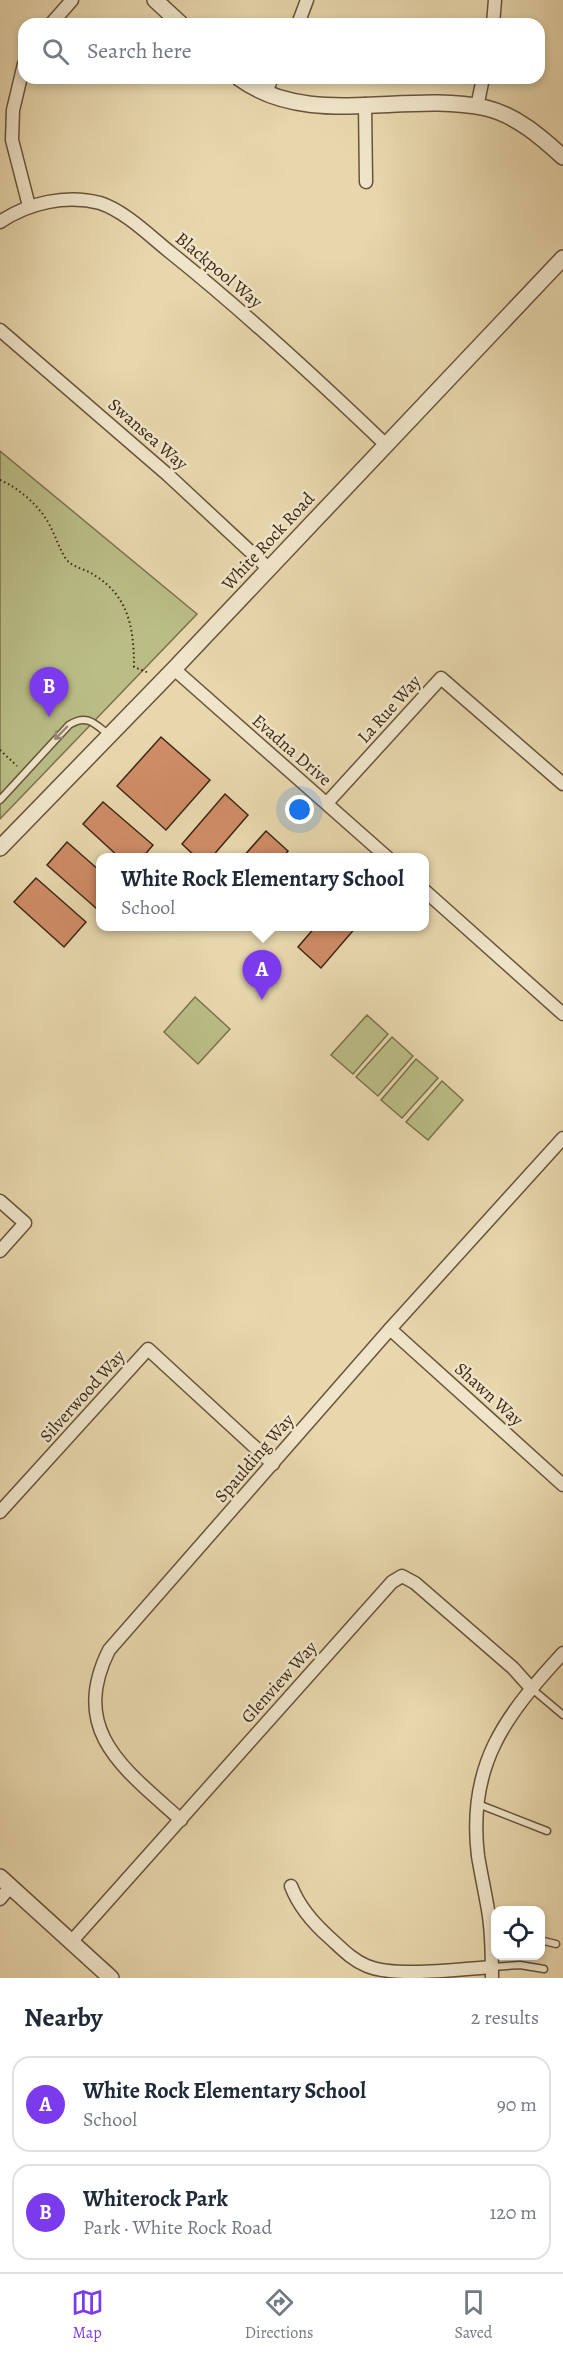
<!DOCTYPE html>
<meta charset="utf-8">
<style>
body{margin:0;font-family:Alegreya,serif;background:#f6f6f7;color:#1f2937}
.controls{position:absolute;right:18px;bottom:18px;display:grid;overflow:hidden;border-radius:12px;box-shadow:0 3px 9px #0003}
.controls button{width:54px;height:54px;display:grid;place-items:center;padding:0;border:0;border-bottom:2px solid #e0e1e3;background:#fff;color:#1f2937;font:30px sans-serif}
.you{position:absolute;left:300px;top:810px;width:21px;height:21px;margin:-15px;border:4px solid #fff;border-radius:50%;background:#1a73e8;box-shadow:0 0 0 9px #1a73e833}
.badge{display:grid;place-items:center;width:39px;height:39px;border-radius:50%;background:#7c3aed;color:#fff;font-size:20px;font-weight:700}
.pin{position:absolute;translate:-50% -50px;filter:drop-shadow(0 2px 3px #0008)}
.pin::after{content:'';position:absolute;top:32px;width:21px;height:18px;background:inherit;clip-path:polygon(0 0,100% 0,50% 100%)}
.popup{position:absolute;left:96px;top:853px;width:333px;height:78px;box-sizing:border-box;display:grid;place-content:center;border-radius:12px;background:#fff;filter:drop-shadow(0 2px 4px #0005);font-size:20px;white-space:nowrap;color:#747a83}
.popup b{font-size:22px;color:#1f2937}
.popup::after{content:'';position:absolute;left:50%;top:100%;margin-left:-12px;border:12px solid transparent;border-top-color:#fff}
.list{margin:0;padding:0;list-style:none}
h2{display:flex;justify-content:space-between;align-items:center;height:78px;margin:0;padding:0 24px;font-size:26px}
h2 small{font-size:20px;font-weight:400;color:#747a83}
.list li{display:grid;grid-template-columns:39px 1fr auto;gap:18px;align-items:center;box-sizing:border-box;height:96px;margin:0 12px 12px;padding:0 12px;border:2px solid #e0e1e3;border-radius:18px}
.list b{display:block;font-size:22px;white-space:nowrap}
.list p{margin:0;font-size:20px;white-space:nowrap;color:#747a83}
.list em{font-size:20px;font-style:normal;color:#747a83}
.icon{flex:none;width:33px;height:33px;fill:none;stroke:currentColor;stroke-width:2;stroke-linecap:round;stroke-linejoin:round}
.map{position:relative;flex:none;width:563px;height:1978px;overflow:hidden}
.search{position:absolute;background:#fff;box-shadow:0 3px 9px #0003;left:18px;right:18px;top:18px;height:66px;display:flex;align-items:center;gap:15px;box-sizing:border-box;padding:0 21px;border-radius:18px;color:#747a83;font-size:22px}
.sheet{height:294px;background:#fff}
nav{display:flex;justify-content:space-around;align-items:center;box-sizing:border-box;height:84px;border-top:2px solid #e0e1e3;background:#fff;font-size:16px;color:#747a83}
nav a{display:grid;justify-items:center;gap:3px}
nav .on{color:#7c3aed}
.map>svg:first-child{display:block}
.park{fill:#babd86;stroke:#7c724e;stroke-width:1.5}
.building{fill:#cf8c66;stroke:#3d2815;stroke-width:1.5}
.lines{fill:none;stroke-linecap:round;stroke-linejoin:round}
.service-casing{stroke:#68543b;stroke-width:9}
.minor-casing{stroke:#68543b;stroke-width:15}
.tertiary-casing{stroke:#68543b;stroke-width:18}
.path{stroke:#3d2815;stroke-width:2;stroke-dasharray:1.5 3;stroke-linecap:butt}
.service{stroke:#f0e5ca;stroke-width:6}
.minor{stroke:#f0e5ca;stroke-width:12}
.tertiary{stroke:#f0e5ca;stroke-width:15}
.oneway{stroke:#968670}
.labels{text-anchor:middle;dominant-baseline:central;stroke-width:5;stroke-linejoin:round;paint-order:stroke}
.street-label{font-size:18px;fill:#3d2815;stroke:#f0e5ca}
</style>
<div class="map">
<svg width="563" height="1978" viewBox="0 0 563 1978">
<rect width="100%" height="100%" fill="#e8d7ad"/>
<filter id="stains"><feTurbulence type="fractalNoise" baseFrequency=".00333" numOctaves="4"/><feColorMatrix values="0 0 0 0 .2 0 0 0 0 .09 0 0 0 0 .02 0 0 0 .5 -.17"/></filter>
<radialGradient id="worn" r=".72"><stop offset=".6" stop-color="#630" stop-opacity="0"/><stop offset="1" stop-color="#630" stop-opacity=".3"/></radialGradient>
<!-- park -->
<g class="park">
<polygon points="0,451 197,614 0,819"/>
<polygon points="195,997 230,1029 198,1064 164,1032"/>
<polygon points="367,1015 388,1034 353,1074 331,1055"/>
<polygon points="392,1037 413,1056 378,1096 356,1077"/>
<polygon points="416,1059 438,1078 402,1118 381,1100"/>
<polygon points="442,1081 463,1100 428,1140 406,1122"/>
</g>
<!-- building -->
<g class="building">
<polygon points="161,737 210,780 166,830 117,786"/>
<polygon points="225,794 248,815 211,858 197,858 182,844"/>
<polygon points="103,802 153,845 142,858 120,858 83,824"/>
<polygon points="266,831 288,851 282,858 242,858"/>
<polygon points="67,842 100,871 100,905 97,909 47,865"/>
<polygon points="36,878 86,922 64,947 14,902"/>
<polygon points="316,926 357,926 321,968 298,947"/>
</g>
<g class="lines">
<!-- service casing -->
<g class="service-casing">
<g id="service">
<path d="M0 800 69 725C87 714 94 723 109 735"/>
<polyline points="531,1688 563,1715"/>
<polyline points="478,1804 547,1831"/>
<polyline points="540,1940 556,1944"/>
<polyline points="492,1967 520,1965 544,1969"/>
</g>
</g>
<!-- minor casing -->
<g class="minor-casing">
<g id="minor">
<polyline points="51,24 72,0"/>
<polyline points="298,24 307,0"/>
<polyline points="493,24 495,0"/>
<polyline points="24,64 13,110 12,140 29,206"/>
<polyline points="265,94 272,78"/>
<polyline points="365,104 366,182"/>
<polyline points="477,107 483,78"/>
<path d="M0 222C28 203 66 194 100 203 125 211 151 237 171 253 246 313 316 378 385 444"/>
<polyline points="0,330 168,475 268,568"/>
<polyline points="174,669 388,858"/>
<polyline points="327,803 441,678 563,784"/>
<polyline points="424,890 563,1014"/>
<polyline points="0,1201 25,1223 0,1251"/>
<polyline points="390,1329 563,1485"/>
<polyline points="0,1512 148,1349 273,1464"/>
<path d="M181 1820C126 1770 68 1732 109 1650L390 1329 563 1138"/>
<path d="M291 1886C299 1907 313 1923 330 1938 341 1948 352 1960 367 1966 396 1978 459 1969 492 1967"/>
<polyline points="0,1899 10,1887"/>
<polyline points="71,1942 392,1582 402,1576 415,1583 513,1668 531,1688"/>
<path d="M492 1978C492 1955 492 1932 488 1910 485 1892 481 1874 478 1856 467 1765 505 1716 563 1653"/>
</g>
</g>
<!-- tertiary casing -->
<g class="tertiary-casing">
<g id="tertiary">
<polyline points="155,0 181,24"/>
<path d="M239 78C310 130 405 90 486 108 516 115 541 137 563 157"/>
<polyline points="0,848 174,669 563,258"/>
<polyline points="0,1877 111,1978"/>
</g>
</g>
<!-- path -->
<g class="path">
<path d="M0 480C21 489 43 509 52 530 57 540 60 550 66 559 73 568 86 569 94 575 129 596 134 629 134 667L149 673"/>
<polyline points="0,750 17,766"/>
</g>
<!-- service -->
<use href="#service" class="service"/>
<!-- minor -->
<use href="#minor" class="minor"/>
<!-- tertiary -->
<use href="#tertiary" class="tertiary"/>
</g>
<!-- one-way arrows -->
<defs><path id="oneway-shaft" d="M-6 0H5M1.5-3L5.5 0L1.5 3" fill="none" stroke-width="1.6" stroke-linecap="round" stroke-linejoin="round" transform="scale(1.5)"/></defs>
<use class="oneway" href="#oneway-shaft" transform="translate(61 733) rotate(134)"/>
<g class="labels">
<!-- street labels -->
<g class="street-label">
<text transform="translate(219 270) rotate(40)">Blackpool Way</text>
<text transform="translate(148 434) rotate(41)">Swansea Way</text>
<text transform="translate(268 541) rotate(-47)">White Rock Road</text>
<text transform="translate(389 709) rotate(-48)">La Rue Way</text>
<text transform="translate(292 750) rotate(41)">Evadna Drive</text>
<text transform="translate(489 1394) rotate(42)">Shawn Way</text>
<text transform="translate(82 1396) rotate(-48)">Silverwood Way</text>
<text transform="translate(254 1458) rotate(-49)">Spaulding Way</text>
<text transform="translate(279 1682) rotate(-48)">Glenview Way</text>
</g>
</g>
<rect width="100%" height="100%" filter="url(#stains)"/>
<rect width="100%" height="100%" fill="url(#worn)"/>
</svg>
<div class="controls">
<button><svg class="icon" aria-label="locate" viewBox="0 0 24 24"><circle cx="12" cy="12" r="6"/><path d="M12 2v4M12 18v4M2 12h4M18 12h4"/></svg></button>
</div>
<div class="you"></div>
<div class="pin badge" style="left:262px;top:1000px">A</div>
<div class="popup"><b>White Rock Elementary School</b>School</div>
<div class="pin badge" style="left:49px;top:717px">B</div>
<div class="search"><svg class="icon" aria-label="search" viewBox="0 0 24 24"><circle cx="10" cy="10" r="6"/><path d="M15 15l6 6"/></svg>Search here</div>
</div>
<section class="sheet">
<h2>Nearby<small>2 results</small></h2>
<ul class="list">
<li><span class="badge">A</span><div><b>White Rock Elementary School</b><p>School</p></div><em>90 m</em></li>
<li><span class="badge">B</span><div><b>Whiterock Park</b><p>Park · White Rock Road</p></div><em>120 m</em></li>
</ul>
</section>
<nav>
<a class="on"><svg class="icon" aria-label="map" viewBox="0 0 24 24"><path d="M3 6l6-2 6 2 6-2v14l-6 2-6-2-6 2zM9 4v14M15 6v14"/></svg>Map</a>
<a><svg class="icon" aria-label="directions" viewBox="0 0 24 24"><path d="M12 3l9 9-9 9-9-9zM9 14v-3h6M13 9l2 2-2 2"/></svg>Directions</a>
<a><svg class="icon" aria-label="saved" viewBox="0 0 24 24"><path d="M7 4h10v16l-5-4-5 4z"/></svg>Saved</a>
</nav>
